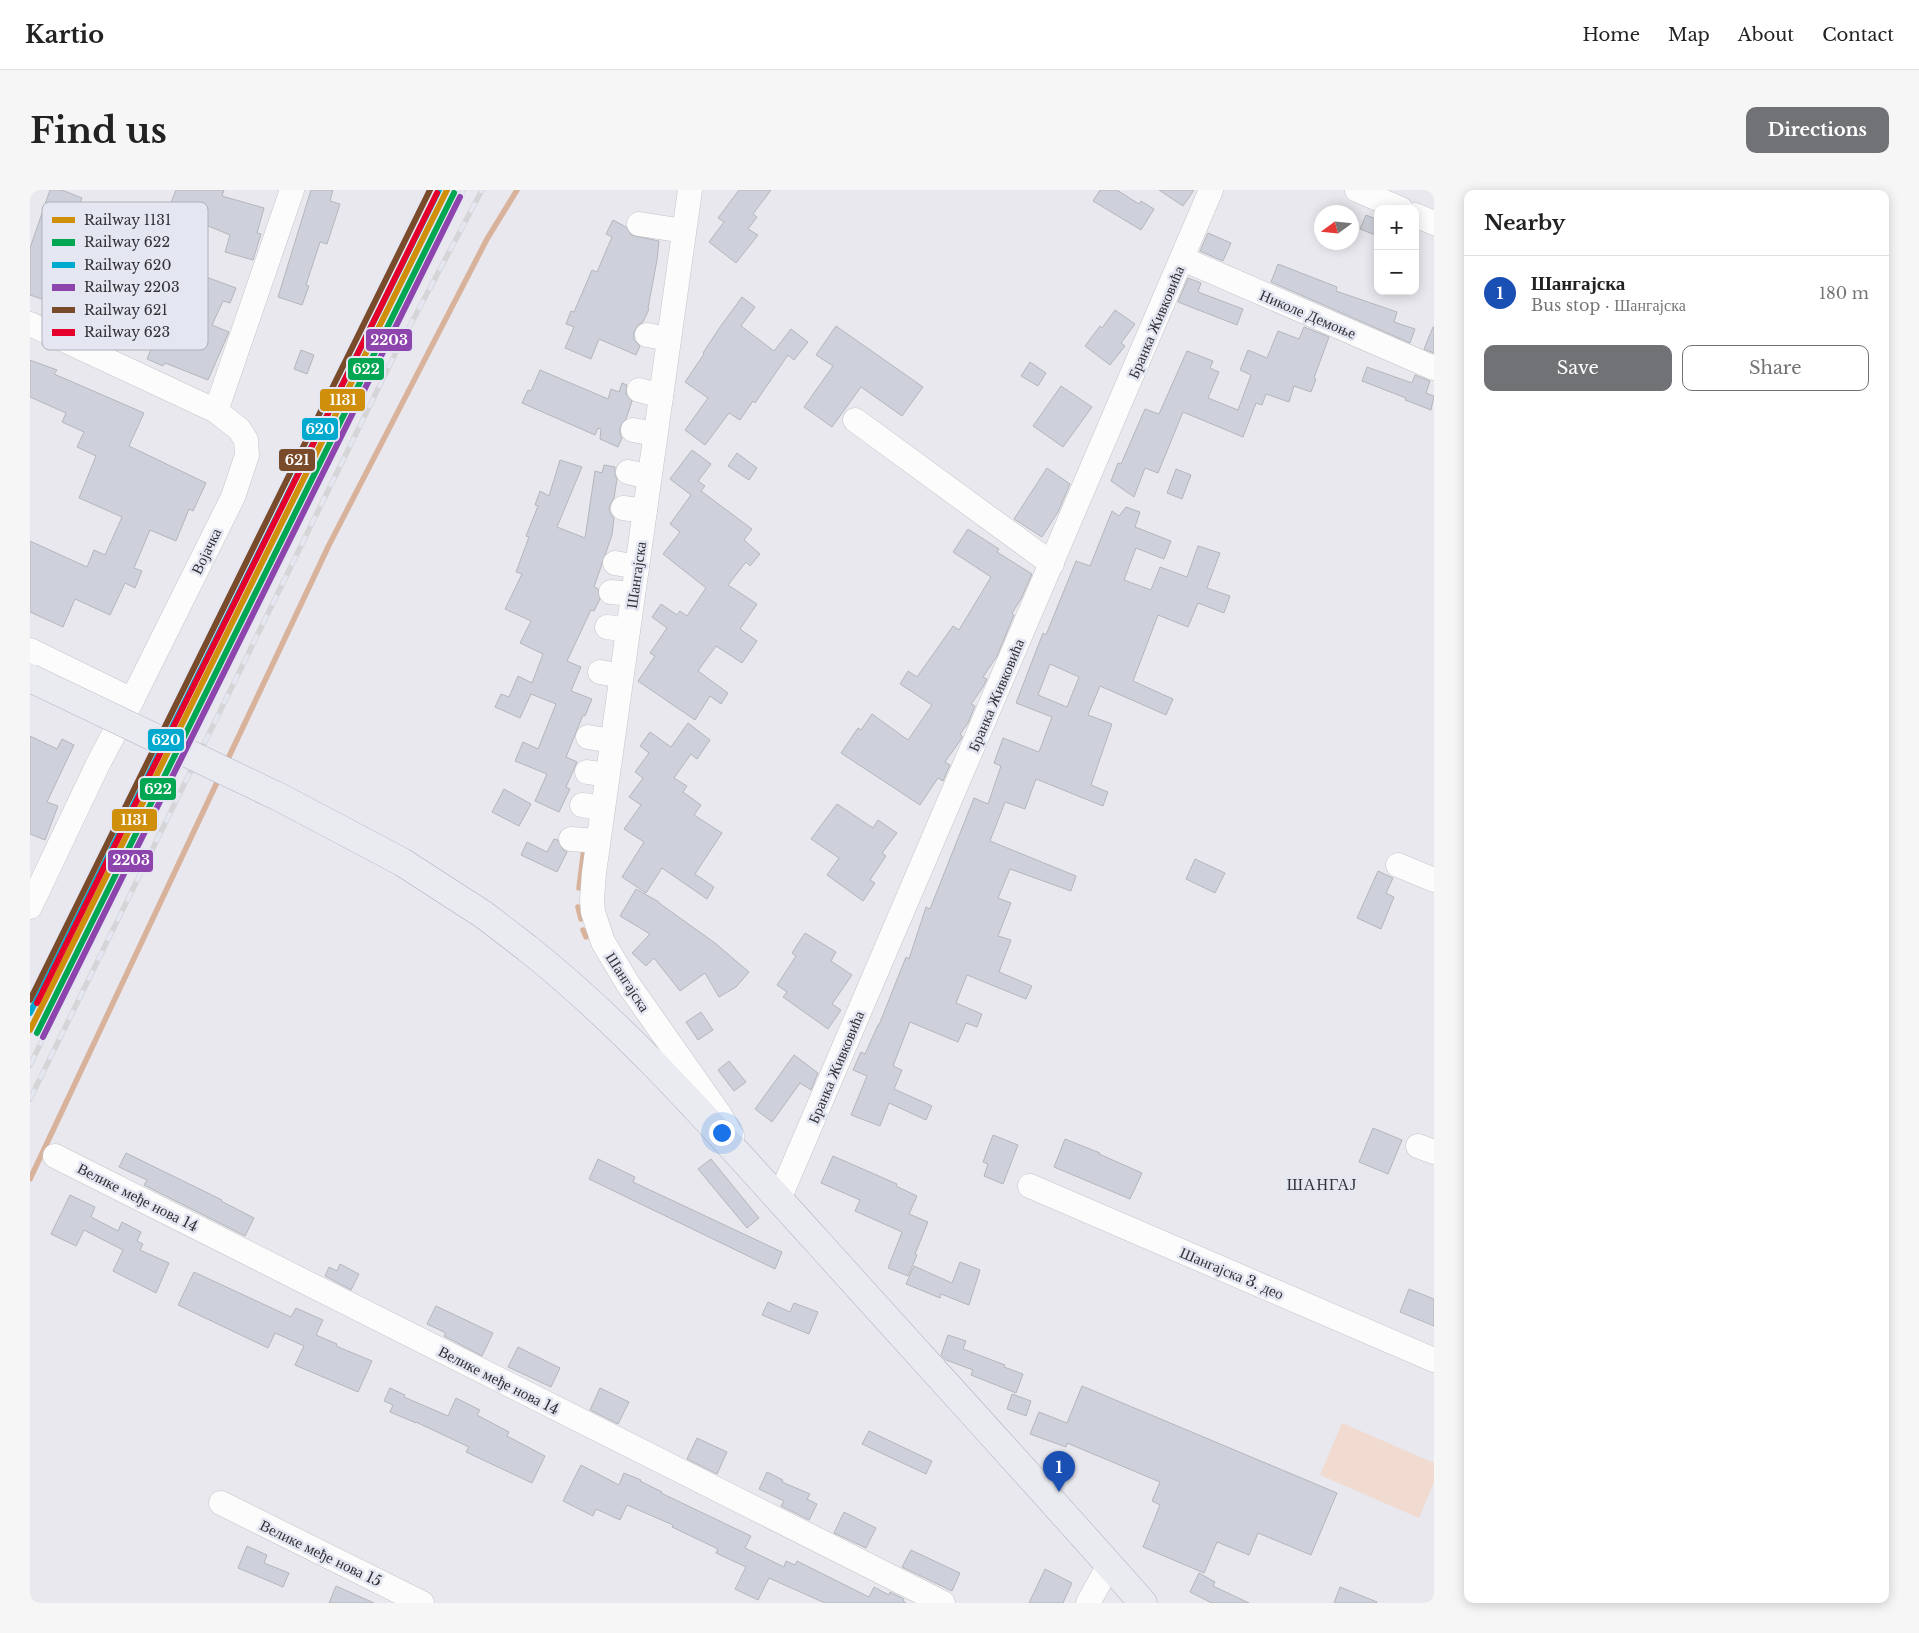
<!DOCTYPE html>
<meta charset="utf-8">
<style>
body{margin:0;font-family:"Libre Baskerville",serif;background:#f6f6f6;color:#222}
.controls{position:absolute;right:15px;top:15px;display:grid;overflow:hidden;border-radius:10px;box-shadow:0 2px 12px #0003}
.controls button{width:45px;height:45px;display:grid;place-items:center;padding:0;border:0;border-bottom:1px solid #e0e0e0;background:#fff;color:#222;font:25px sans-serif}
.compass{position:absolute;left:1284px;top:15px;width:45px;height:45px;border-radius:50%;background:#fff;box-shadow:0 2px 12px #0003;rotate:255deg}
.you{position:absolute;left:691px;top:942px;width:18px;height:18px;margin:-12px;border:4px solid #fff;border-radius:50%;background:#1a73e8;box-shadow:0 0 0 8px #1a73e833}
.badge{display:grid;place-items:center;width:32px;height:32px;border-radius:50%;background:#717276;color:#fff;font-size:16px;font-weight:700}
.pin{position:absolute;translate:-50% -41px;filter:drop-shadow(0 1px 2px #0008)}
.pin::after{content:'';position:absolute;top:26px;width:18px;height:15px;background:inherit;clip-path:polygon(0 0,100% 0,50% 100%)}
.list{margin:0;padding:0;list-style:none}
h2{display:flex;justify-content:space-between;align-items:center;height:65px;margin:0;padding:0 20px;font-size:21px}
h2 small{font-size:16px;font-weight:400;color:#767676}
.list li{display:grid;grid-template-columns:32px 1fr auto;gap:15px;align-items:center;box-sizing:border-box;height:75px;padding:0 20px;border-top:1px solid #e0e0e0}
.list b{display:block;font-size:19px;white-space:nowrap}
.list p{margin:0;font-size:16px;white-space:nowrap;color:#767676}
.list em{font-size:16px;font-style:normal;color:#767676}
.actions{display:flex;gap:10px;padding:15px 20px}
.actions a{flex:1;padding:11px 0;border:1px solid #717276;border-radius:10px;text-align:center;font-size:18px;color:#717276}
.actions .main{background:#717276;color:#fff}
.map{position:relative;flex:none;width:1404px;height:1413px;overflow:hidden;border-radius:10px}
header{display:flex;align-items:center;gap:30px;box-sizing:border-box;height:70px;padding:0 25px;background:#fff;border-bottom:1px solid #e0e0e0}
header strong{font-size:24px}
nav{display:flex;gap:28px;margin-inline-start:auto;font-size:18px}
.intro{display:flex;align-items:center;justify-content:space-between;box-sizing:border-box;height:120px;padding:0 30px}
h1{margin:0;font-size:35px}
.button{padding:12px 22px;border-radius:10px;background:#717276;color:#fff;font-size:18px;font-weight:700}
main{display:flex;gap:30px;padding:0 30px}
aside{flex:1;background:#fff;border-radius:10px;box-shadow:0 2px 12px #0003}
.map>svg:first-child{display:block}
.green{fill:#f1dacf}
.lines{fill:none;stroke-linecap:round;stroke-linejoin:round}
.stream{stroke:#d9b29c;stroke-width:5.5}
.building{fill:#ced0db;stroke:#b5b6bb;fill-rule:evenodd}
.minor-casing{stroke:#c4c5c9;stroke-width:25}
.major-casing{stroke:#aeafbd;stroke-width:29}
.minor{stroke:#fcfcfc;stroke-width:24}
.major{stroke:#eaebf1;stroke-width:28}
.rail-casing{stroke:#d5d5d8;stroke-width:5.5}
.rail{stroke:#e4e6f2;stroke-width:4;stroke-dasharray:11;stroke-linecap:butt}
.major-bridge-casing{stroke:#aeafbd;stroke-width:29;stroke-linecap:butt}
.major-bridge{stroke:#eaebf1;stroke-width:28}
.rail-1-casing{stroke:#e4e6f2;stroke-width:10}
.rail-2-casing{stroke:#e4e6f2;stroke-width:10}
.rail-3-casing{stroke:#e4e6f2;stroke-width:10}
.rail-4-casing{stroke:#e4e6f2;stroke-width:10}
.rail-5-casing{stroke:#e4e6f2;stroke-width:10}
.rail-6-casing{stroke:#e4e6f2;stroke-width:10}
.rail-1{stroke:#cf8f0b;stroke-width:6}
.rail-2{stroke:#00a651;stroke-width:6}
.rail-3{stroke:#00a9ce;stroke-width:6}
.rail-4{stroke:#8e44ad;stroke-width:6}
.rail-5{stroke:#7a4b2a;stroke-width:6}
.rail-6{stroke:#e4002b;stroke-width:6}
.labels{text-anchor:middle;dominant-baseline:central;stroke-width:5;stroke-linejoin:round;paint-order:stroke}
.street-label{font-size:15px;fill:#313236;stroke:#e4e6f2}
.neighbourhood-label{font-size:16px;letter-spacing:1px;fill:#313236;stroke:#e4e6f2}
.key{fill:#e4e6f2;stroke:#aeb0ba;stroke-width:1}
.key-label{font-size:14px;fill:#313236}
.line-badge{stroke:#e4e6f2;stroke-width:2}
.badge-label{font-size:14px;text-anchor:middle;font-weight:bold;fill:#fff}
</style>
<header>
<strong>Kartio</strong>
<nav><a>Home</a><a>Map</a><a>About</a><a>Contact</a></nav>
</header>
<div class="intro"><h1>Find us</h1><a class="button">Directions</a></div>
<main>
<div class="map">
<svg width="1404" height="1413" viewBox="0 0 1404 1413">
<rect width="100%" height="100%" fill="#e8e8ee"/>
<!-- green -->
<polygon class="green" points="1312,1233 1404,1273 1404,1292 1389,1328 1290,1285"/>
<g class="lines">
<!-- stream -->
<g class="stream">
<polyline points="196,573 299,355 457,49 487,0"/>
<polyline points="549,698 554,658"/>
<polyline points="548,717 551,729"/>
<polyline points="553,740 556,747"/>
<polyline points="0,989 190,586"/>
</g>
</g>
<!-- building -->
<g class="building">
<polygon points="20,0 32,0 52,8 24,81 68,96 76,75 111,86 105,106 96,104 79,142 44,127 43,131 28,126 32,116 0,105 0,58"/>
<polygon points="146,0 194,0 192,6 234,18 227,43 231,44 223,70 195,62 200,45 171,33 170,38 136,25"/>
<polygon points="281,0 303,0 300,11 310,14 297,54 290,52 276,95 279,96 272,115 248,107"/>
<polygon points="709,0 741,0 723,24 727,27 718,39 728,45 706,73 679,52 694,32 688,28"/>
<polygon points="1070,0 1087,0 1109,14 1111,11 1124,19 1111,40 1063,11"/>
<polygon points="1129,0 1164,0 1153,16"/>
<polygon points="1336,25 1348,30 1348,46 1330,39"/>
<polygon points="583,30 596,37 601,45 629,51 627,70 618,118 619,119 613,132 607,136 604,142 604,150 610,156 606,165 569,149 561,169 535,158 544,137 536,134 541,121 544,122 562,80 567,82 582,47 576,44"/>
<polygon points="1178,43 1201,53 1193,71 1170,61"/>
<polygon points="1248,74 1307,97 1306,101 1367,122 1364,132 1385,139 1380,153 1241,92"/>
<polygon points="168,84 206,98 200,113 193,111 182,135 199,142 178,190 135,173 133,176 117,169 129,140 133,142 141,121 152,125"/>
<polygon points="1158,88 1171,93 1168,102 1213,119 1207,135 1148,112"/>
<polygon points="712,107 725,117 711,136 744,161 761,139 778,152 764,170 758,165 725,213 723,211 710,230 699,223 675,255 655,240 678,208 655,192 674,164 673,163 690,137"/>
<polygon points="1085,120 1105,134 1091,153 1095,156 1080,175 1055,156 1070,136 1072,138"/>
<polygon points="806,136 893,197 872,226 831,197 802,237 774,217 803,176 786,165"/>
<polygon points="1274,137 1299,147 1284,188 1286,189 1281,202 1264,196 1259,212 1236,204 1232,215 1226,213 1213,247 1153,222 1128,283 1115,278 1104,307 1081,291 1088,273 1091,274 1115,219 1129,224 1157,161 1183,171 1180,178 1189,182 1178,208 1208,220 1221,185 1210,180 1218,160 1237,168 1248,141 1269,149"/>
<polygon points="1403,137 1404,137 1404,163 1394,159"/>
<polygon points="271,160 284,165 277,184 264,179"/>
<polygon points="0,170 27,180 24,184 114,223 99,256 176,293 163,321 159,319 146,351 120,340 104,378 112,381 105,398 95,393 80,425 45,409 33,437 0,422 0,351 57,377 64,360 75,365 92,327 49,308 66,266 47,257 54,242 32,232 36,223 0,207"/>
<polygon points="1000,172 1016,183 1008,196 991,186"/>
<polygon points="1337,177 1382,193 1385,185 1400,191 1396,203 1404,206 1401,220 1375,210 1376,208 1332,191"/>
<polygon points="510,180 578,209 581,199 589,202 592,193 597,195 596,204 602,211 596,229 590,237 590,244 592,248 588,257 570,249 571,239 568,238 565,245 492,213 498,200 501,201"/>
<polygon points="1031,196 1062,217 1033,257 1003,236"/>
<polygon points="662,260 681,274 668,291 675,296 671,301 722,339 714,350 730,364 720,376 716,372 698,395 727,414 710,439 727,451 712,473 686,456 668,481 698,503 691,514 680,506 665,530 608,491 625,466 620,463 637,438 622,427 631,414 647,425 650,421 657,426 676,398 633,364 650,342 640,334 661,305 640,289"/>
<polygon points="707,263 727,278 719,290 698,276"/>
<polygon points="530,270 552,277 527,337 555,348 565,281 572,283 574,275 585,277 585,285 587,289 584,308 579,317 580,323 584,328 582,345 564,397 568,399 570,409 564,421 561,420 537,471 551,477 541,501 562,509 555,526 553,525 536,567 547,572 536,597 540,599 529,622 505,611 517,584 485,571 493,552 508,559 526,514 501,504 490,528 465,517 471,504 479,507 488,486 502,493 513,464 490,453 501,431 475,419 492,384 486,382 499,347 496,346 508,316 505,315 510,301 519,306"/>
<polygon points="1017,278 1040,294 1028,322 1012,347 984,329"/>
<polygon points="1146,279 1161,285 1152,309 1137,303"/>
<path d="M1096 317 1110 322 1105 337 1141 351 1134 369 1106 358 1094 390 1121 400 1130 377 1157 387 1168 356 1190 363 1177 398 1200 406 1194 423 1168 413 1158 437 1128 425 1103 491 1143 509 1136 525 1070 496 1058 525 1082 534 1061 595 1078 602 1073 616 1006 589 995 619 975 612 960 651 1046 686 1041 701 980 679 968 708 981 713 968 746 981 750 969 782 1002 796 996 809 937 785 926 813 952 824 947 837 936 833 928 852 880 832 863 876 872 880 864 899 902 916 896 930 859 913 850 936 821 925 837 886 823 880 831 862 835 864 848 835H849L876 767 879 769 896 717 900 719 944 608 958 614 971 576 964 573 973 548 1009 562 1022 527 986 513 1013 443 1016 445 1046 371 1060 376 1082 321 1089 326ZM1020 474 1049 487 1037 517 1008 505Z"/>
<polygon points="938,339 969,359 967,362 1002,384 991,409 982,423 984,425 967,466 953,487 957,489 953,497 941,514 945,516 938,533 930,544 932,546 932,548 915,572 920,575 913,591 908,588 890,615 811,563 828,538 831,540 842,524 878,550 902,515 870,494 878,481 887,487 923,436 929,440 961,387 923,362"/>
<polygon points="658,533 680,550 667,569 661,564 644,588 657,596 653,602 671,615 664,625 692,643 665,684 684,697 677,709 632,678 616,703 592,687 614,652 594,639 611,615 599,607 613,588 605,582 619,563 610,556 620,542 641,557"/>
<polygon points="0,546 27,559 32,549 44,555 17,612 28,616 15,650 0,644"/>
<polygon points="474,599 501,614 489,636 462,622"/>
<polygon points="807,614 843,638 848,630 867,643 852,663 856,666 840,690 845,693 833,711 797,685 809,668 781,649"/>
<polygon points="524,649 528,650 533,660 537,662 527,682 491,665 497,652 517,662"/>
<polygon points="1165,669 1195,683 1185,703 1156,689"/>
<polygon points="1348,681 1363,688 1356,703 1364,707 1351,739 1327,728"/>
<polygon points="606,699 629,712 629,713 685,753 719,782 706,797 689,807 675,783 650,801 624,768 616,776 602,763 620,744 590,726"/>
<polygon points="775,743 806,762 801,771 822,785 802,814 811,820 798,839 753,807 757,802 747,795 766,766 762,763"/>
<polygon points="671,822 683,840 668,850 656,832"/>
<polygon points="764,865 788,883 781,900 770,893 742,932 725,919"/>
<polygon points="699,871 716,892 704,901 688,880"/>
<polygon points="1343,938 1372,950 1358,984 1329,972"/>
<polygon points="963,945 988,955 973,994 954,986 958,974 953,972"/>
<polygon points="1035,949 1070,963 1069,964 1112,983 1100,1009 1024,977"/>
<polygon points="96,963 192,1010 191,1011 224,1028 215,1046 114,995 117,990 89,977"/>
<polygon points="803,966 867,994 866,996 887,1006 879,1024 898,1032 885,1064 887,1065 878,1086 858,1078 872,1042 825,1021 830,1010 791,993"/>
<polygon points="568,969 605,987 603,992 752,1062 745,1079 559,989"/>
<polygon points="681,969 729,1028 717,1038 668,979"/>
<polygon points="40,1005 65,1017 61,1027 88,1041 92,1032 111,1042 107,1051 113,1054 110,1060 139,1073 126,1103 83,1081 93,1060 54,1040 46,1056 21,1044"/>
<polygon points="930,1072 950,1080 939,1115 911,1104 910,1108 876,1094 884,1076 922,1093"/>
<polygon points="310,1074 329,1084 321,1100 295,1086 299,1077 307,1081"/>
<polygon points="164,1082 261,1127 266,1118 293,1130 286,1145 307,1154 306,1156 342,1171 328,1202 265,1175 274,1156 245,1143 238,1158 148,1115"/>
<polygon points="1379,1099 1404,1109 1404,1136 1370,1122"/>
<polygon points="738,1112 760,1122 764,1113 788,1122 779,1144 732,1125"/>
<polygon points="406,1116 463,1143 452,1166 414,1146 416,1143 397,1134"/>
<polygon points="918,1145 936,1151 933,1159 975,1175 974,1177 993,1184 986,1203 941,1185 943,1180 916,1170 911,1165"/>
<polygon points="488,1157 530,1178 521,1197 478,1177"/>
<polygon points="1052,1196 1307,1303 1281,1365 1228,1343 1219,1365 1187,1352 1174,1383 1113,1357 1130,1315 1122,1311 1130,1292 1037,1253 1036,1257 1000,1244 1009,1222 1037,1233"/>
<polygon points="360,1198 375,1205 374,1207 418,1226 426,1208 450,1220 447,1225 479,1242 477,1246 515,1266 502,1293 436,1262 439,1257 386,1232 386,1233 360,1222 363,1215 354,1211"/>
<polygon points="570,1198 599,1212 588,1234 560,1220"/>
<polygon points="982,1204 1001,1211 996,1226 977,1219"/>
<polygon points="839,1241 902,1271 896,1284 832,1254"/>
<polygon points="667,1248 697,1262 687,1284 657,1269"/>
<polygon points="551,1275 589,1295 594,1283 611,1290 610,1291 632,1302 631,1303 721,1346 715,1358 754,1377 756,1371 765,1375 767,1371 839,1407 844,1397 859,1405 860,1402 874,1409 873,1411 876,1413 795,1413 739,1388 728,1410 705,1399 716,1377 686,1363 688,1359 642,1337 643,1335 597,1315 590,1330 566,1319 563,1326 533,1311"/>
<polygon points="737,1282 753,1290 752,1292 780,1304 777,1309 787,1314 779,1330 751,1316 754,1311 729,1299"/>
<polygon points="814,1322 846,1338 836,1358 804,1343"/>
<polygon points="217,1356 237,1365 234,1373 259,1383 253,1397 208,1378"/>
<polygon points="881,1360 930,1383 922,1401 872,1377"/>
<polygon points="1015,1379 1042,1393 1033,1413 999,1413"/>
<polygon points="1169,1383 1185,1392 1183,1396 1219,1413 1182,1413 1160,1402"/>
<polygon points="306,1396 344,1413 299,1413"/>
<polygon points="1310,1397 1347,1412 1347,1413 1304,1413"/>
</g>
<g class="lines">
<!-- minor casing -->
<g class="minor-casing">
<g id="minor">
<polyline points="660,0 564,683 562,710 563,722 573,752 598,794 690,925 702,946"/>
<polyline points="1327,0 1371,19"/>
<polyline points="1385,25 1404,33"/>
<polyline points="609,34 654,41"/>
<polyline points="1153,69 1404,178"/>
<polyline points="0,134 186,221 209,239 216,250 217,265 203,307 102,510 68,574 0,717"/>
<polyline points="617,145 639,149"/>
<polyline points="609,200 631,206"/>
<polyline points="186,221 262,0"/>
<polyline points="825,230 1022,374"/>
<polyline points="603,240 625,244"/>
<polyline points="598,282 619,287"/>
<polyline points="593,318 615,321"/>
<polyline points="585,373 607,377"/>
<polyline points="581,402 603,404"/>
<polyline points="577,437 598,440"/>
<polyline points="0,460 102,510"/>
<polyline points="570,482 591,486"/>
<polyline points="558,547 582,551"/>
<polyline points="557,582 577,585"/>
<polyline points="552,615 573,618"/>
<polyline points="541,649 568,651"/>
<polyline points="1368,675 1404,690"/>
<polyline points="1388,956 1404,962"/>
<polyline points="25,966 913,1413"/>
<polyline points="1000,996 1404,1170"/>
<polyline points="749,1009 1181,0"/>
<polyline points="191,1313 392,1413"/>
<polyline points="1058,1413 1079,1375"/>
</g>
</g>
<!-- major casing -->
<g class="major-casing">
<path id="major" d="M497 758C605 844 693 948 786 1050 895 1171 1005 1291 1113 1413"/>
</g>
<!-- minor -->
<use href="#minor" class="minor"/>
<!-- major -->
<use href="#major" class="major"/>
<!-- rail casing -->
<g class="rail-casing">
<g id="rail">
<polyline points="0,875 433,0"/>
<polyline points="0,909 366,162 452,0"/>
</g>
</g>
<!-- rail -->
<use href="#rail" class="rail"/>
<!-- major-bridge casing -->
<g class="major-bridge-casing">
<polyline id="major-bridge" points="0,488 251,608 372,672 454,725 497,758"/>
</g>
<!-- major-bridge -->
<use href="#major-bridge" class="major-bridge"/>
<!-- rail-1 casing -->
<g class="rail-1-casing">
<polyline id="rail-1" points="0,840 417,0"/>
</g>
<!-- rail-2 casing -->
<g class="rail-2-casing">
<polyline id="rail-2" points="7,843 424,3"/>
</g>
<!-- rail-3 casing -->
<g class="rail-3-casing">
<polyline id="rail-3" points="0,823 409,0"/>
</g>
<!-- rail-4 casing -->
<g class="rail-4-casing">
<polyline id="rail-4" points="13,847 430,7"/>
</g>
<!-- rail-5 casing -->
<g class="rail-5-casing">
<polyline id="rail-5" points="0,810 400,0"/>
</g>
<!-- rail-6 casing -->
<g class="rail-6-casing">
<polyline id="rail-6" points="7,813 407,3"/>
</g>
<!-- rail-1 -->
<use href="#rail-1" class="rail-1"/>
<!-- rail-2 -->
<use href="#rail-2" class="rail-2"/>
<!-- rail-3 -->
<use href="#rail-3" class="rail-3"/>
<!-- rail-4 -->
<use href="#rail-4" class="rail-4"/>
<!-- rail-5 -->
<use href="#rail-5" class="rail-5"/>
<!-- rail-6 -->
<use href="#rail-6" class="rail-6"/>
</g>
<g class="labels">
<!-- street labels -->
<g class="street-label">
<text transform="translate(1278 124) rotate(23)">Николе Демоње</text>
<text transform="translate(1126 132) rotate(-67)">Бранка Живковића</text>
<text transform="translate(176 361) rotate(-64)">Војачка</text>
<text transform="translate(606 385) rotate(-82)">Шангајска</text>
<text transform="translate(966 505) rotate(-67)">Бранка Живковића</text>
<text transform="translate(598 792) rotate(57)">Шангајска</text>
<text transform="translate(806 877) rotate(-67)">Бранка Живковића</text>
<text transform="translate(108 1007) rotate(27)">Велике међе нова 14</text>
<text transform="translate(1202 1083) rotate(23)">Шангајска 3. део</text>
<text transform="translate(469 1190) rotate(27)">Велике међе нова 14</text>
<text transform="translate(291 1363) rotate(26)">Велике међе нова 15</text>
</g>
<!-- neighbourhood labels -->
<g class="neighbourhood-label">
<text x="1292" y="994">ШАНГАЈ</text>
</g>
</g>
<!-- legend -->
<rect x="12" y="12" width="166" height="148" rx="8" class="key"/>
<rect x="22" y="27" width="23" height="6" fill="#cf8f0b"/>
<rect x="22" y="49" width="23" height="7" fill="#00a651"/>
<rect x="22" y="72" width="23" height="6" fill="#00a9ce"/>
<rect x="22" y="94" width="23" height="7" fill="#8e44ad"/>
<rect x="22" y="117" width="23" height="6" fill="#7a4b2a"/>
<rect x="22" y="139" width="23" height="7" fill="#e4002b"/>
<g class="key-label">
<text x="54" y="35">Railway 1131</text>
<text x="54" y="57">Railway 622</text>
<text x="54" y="80">Railway 620</text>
<text x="54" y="102">Railway 2203</text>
<text x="54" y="125">Railway 621</text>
<text x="54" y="147">Railway 623</text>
</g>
<g class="line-badge">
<rect x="335" y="138" width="48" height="24" rx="5" fill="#8e44ad"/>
<rect x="317" y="167" width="38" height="24" rx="5" fill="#00a651"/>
<rect x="289" y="198" width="47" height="24" rx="5" fill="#cf8f0b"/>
<rect x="271" y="227" width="38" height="24" rx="5" fill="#00a9ce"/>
<rect x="248" y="258" width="38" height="24" rx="5" fill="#7a4b2a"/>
<rect x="117" y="538" width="38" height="24" rx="5" fill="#00a9ce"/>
<rect x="109" y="587" width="38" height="24" rx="5" fill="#00a651"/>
<rect x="81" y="618" width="47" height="24" rx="5" fill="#cf8f0b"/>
<rect x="77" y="659" width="47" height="24" rx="5" fill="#8e44ad"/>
</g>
<g class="badge-label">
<text x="359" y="155">2203</text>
<text x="336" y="184">622</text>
<text x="313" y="215">1131</text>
<text x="290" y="244">620</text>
<text x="267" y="275">621</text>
<text x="136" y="555">620</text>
<text x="128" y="604">622</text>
<text x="104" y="635">1131</text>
<text x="101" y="675">2203</text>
</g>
</svg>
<div class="controls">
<button>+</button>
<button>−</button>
</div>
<svg class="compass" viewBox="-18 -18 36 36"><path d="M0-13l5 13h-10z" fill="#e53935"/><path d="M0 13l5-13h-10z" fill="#767676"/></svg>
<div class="you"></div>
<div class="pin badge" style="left:1029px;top:1302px;background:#1a4fb4">1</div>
</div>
<aside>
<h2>Nearby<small></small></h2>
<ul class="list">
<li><span class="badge" style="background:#1a4fb4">1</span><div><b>Шангајска</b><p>Bus stop · Шангајска</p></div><em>180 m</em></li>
</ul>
<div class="actions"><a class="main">Save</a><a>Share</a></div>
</aside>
</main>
